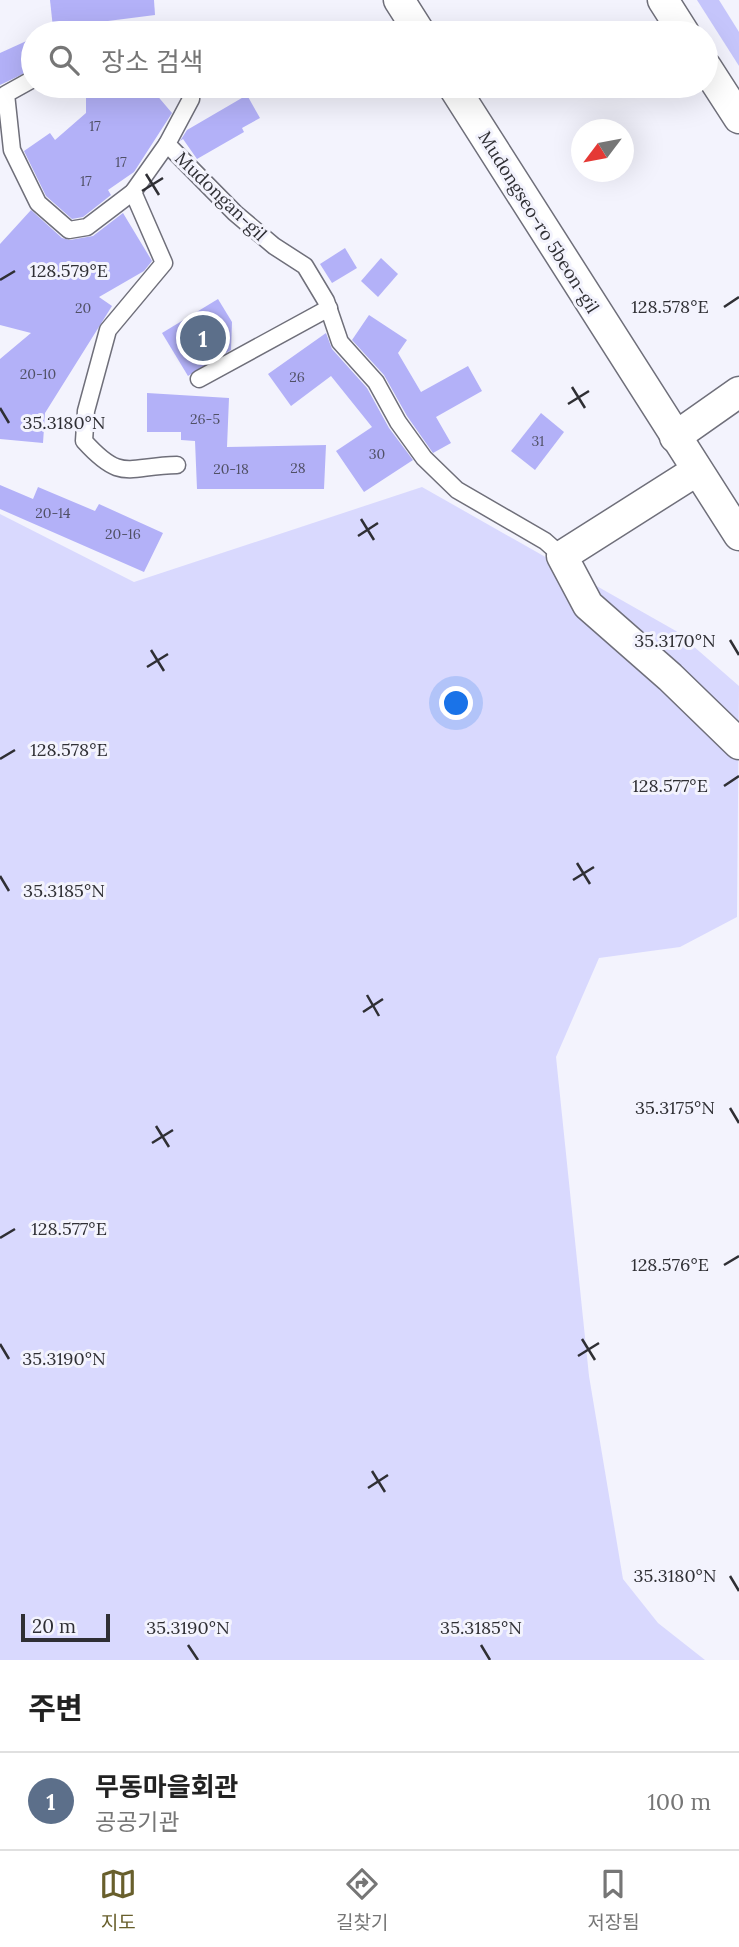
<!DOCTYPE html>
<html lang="ko">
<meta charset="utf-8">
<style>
body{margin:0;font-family:Lora,"Noto Sans KR",serif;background:#f6f6f6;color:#222}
.compass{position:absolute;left:571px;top:119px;width:63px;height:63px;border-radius:50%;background:#fff;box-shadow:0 7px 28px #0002;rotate:238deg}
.scale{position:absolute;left:21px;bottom:18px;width:89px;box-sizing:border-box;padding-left:7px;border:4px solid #2f2f34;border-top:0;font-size:19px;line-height:24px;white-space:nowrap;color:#2f2f34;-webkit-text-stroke:5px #f3f3fd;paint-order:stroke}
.you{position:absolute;left:457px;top:704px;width:24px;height:24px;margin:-18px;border:5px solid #fff;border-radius:50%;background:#1a73e8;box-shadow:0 0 0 10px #1a73e833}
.badge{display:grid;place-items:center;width:46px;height:46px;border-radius:50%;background:#685f2c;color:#fff;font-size:23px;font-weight:700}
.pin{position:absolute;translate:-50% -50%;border:4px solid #fff;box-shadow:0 2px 7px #0006}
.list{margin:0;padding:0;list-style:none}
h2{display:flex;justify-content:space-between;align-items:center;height:91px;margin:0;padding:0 28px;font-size:30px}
h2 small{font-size:23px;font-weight:400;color:#767676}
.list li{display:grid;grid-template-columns:46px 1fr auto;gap:21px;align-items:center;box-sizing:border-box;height:98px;padding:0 28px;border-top:2px solid #e0e0e0}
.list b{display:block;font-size:26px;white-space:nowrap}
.list p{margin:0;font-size:23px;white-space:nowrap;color:#767676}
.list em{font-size:23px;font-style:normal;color:#767676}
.icon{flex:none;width:38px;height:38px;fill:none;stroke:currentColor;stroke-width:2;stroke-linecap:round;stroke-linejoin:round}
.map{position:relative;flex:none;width:739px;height:1660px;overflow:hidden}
.search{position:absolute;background:#fff;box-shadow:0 7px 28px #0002;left:21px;right:21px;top:21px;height:77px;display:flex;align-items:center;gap:18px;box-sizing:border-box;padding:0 24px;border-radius:38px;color:#767676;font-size:26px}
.sheet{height:189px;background:#fff}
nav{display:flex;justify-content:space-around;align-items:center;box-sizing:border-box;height:98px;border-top:2px solid #e0e0e0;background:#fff;font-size:19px;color:#767676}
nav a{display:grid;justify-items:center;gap:4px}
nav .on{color:#685f2c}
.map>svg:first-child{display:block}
.green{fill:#d9d9fe}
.water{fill:#c5c5fb}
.building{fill:#b3b1f8}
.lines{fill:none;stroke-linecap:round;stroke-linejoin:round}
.lane-casing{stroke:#6f6f7a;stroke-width:19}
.street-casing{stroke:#6f6f7a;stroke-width:33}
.lane{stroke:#fff;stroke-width:16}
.street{stroke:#fff;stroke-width:30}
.ticks{fill:none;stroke:#2f2f34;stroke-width:2.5}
.labels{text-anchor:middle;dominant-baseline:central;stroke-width:6;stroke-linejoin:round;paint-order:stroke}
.number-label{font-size:14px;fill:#505065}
.street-label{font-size:18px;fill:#2f2f34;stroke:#f3f3fd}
.ticks-label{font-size:18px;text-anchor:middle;fill:#2f2f34;stroke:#f3f3fd;stroke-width:6;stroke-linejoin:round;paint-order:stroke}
</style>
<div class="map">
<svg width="739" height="1660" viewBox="0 0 739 1660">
<rect width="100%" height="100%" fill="#f3f3fd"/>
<!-- green -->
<polygon class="green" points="422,487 676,631 739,686 737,917 680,947 599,958 556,1057 589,1376 623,1579 658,1623 705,1660 0,1660 0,514 134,582"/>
<!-- water -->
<polygon class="water" points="697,0 719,0 739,32 739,66"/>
<!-- building -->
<g class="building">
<polygon points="50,0 154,0 155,15 53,28"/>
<polygon points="33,38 33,69 0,85 0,53"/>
<polygon points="86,86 149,86 172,113 134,172 108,190 111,195 83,217 72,219 46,196 24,151 50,133 55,140 86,113"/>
<polygon points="247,95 260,118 242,128 244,132 197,159 183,139 180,141 187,130"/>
<polygon points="31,210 62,238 70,240 93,236 123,213 152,261 144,271 99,297 112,306 45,413 43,443 0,439 0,359 31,333 0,325 0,244"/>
<polygon points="345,248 357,268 332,283 320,264"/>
<polygon points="381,258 398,274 378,297 361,281"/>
<polygon points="218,299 232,322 231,350 188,376 162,333"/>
<polygon points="369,315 407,340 398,353 421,392 468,366 482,391 436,417 451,443 433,453 407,416 384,375 352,340"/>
<polygon points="326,333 332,349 367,388 389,428 413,460 364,492 336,451 372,427 331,376 291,406 268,374"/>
<polygon points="147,393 229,398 227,447 326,445 324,489 197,489 195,441 181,440 181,432 147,432"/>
<polygon points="541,413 564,432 535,470 511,451"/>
<polygon points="0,485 33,499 38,487 95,511 99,504 163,533 144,572 0,509"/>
</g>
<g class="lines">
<!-- lane casing -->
<g class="lane-casing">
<g id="lane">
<polyline points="33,79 6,94 12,150 38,203 69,230 87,227 133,192 167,144"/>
<polyline points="192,86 191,99 167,144 235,213 274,246 305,266 326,301 340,342 376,382 398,422 424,458 457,490 545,541 562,556"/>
<path d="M133 192 164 263 108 330 86 411 84 441C122 483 127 466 177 465"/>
<polyline points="199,379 329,308"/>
</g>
</g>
<!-- street casing -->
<g class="street-casing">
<g id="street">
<polyline points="399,0 420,33"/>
<polyline points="663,0 684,33"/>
<polyline points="706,67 739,118"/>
<polyline points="453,86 739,535"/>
<polyline points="675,437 739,392"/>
<polyline points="696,471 562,556 588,605 670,677 739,744"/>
</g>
</g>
<!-- lane -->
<use href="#lane" class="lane"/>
<!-- street -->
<use href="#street" class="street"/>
</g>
<!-- ticks -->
<path class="ticks" d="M146 174 159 195M142 191 163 178M0 280 15 271M724 307 739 297M572 387 585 408M568 404 589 391M0 408 9 423M361 519 374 540M358 536 378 523M730 640 739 655M151 650 164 671M147 667 168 654M0 759 15 750M724 786 739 776M577 863 590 884M0 876 9 891M573 880 594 867M367 995 379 1016M363 1012 383 999M730 1108 739 1123M156 1126 169 1147M152 1143 173 1130M0 1238 15 1229M724 1265 739 1256M582 1339 595 1360M0 1344 9 1359M578 1356 599 1343M372 1471 385 1492M368 1488 388 1475M730 1576 739 1591M188 1645 198 1660M481 1645 490 1660"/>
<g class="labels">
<!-- number labels -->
<g class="number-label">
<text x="95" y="126">17</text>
<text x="121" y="162">17</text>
<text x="86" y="181">17</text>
<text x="83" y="308">20</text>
<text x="38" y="374">20-10</text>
<text x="297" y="377">26</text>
<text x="205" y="419">26-5</text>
<text x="538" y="441">31</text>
<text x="377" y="454">30</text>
<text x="298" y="468">28</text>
<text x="231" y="469">20-18</text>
<text x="53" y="513">20-14</text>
<text x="123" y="534">20-16</text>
</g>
<!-- street labels -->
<g class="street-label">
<text transform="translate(221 196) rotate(44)">Mudongan-gil</text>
<text transform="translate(539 222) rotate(58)">Mudongseo-ro 5beon-gil</text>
</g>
</g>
<g class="ticks-label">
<text x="69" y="277">128.579°E</text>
<text x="670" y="313">128.578°E</text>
<text x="64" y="429">35.3180°N</text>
<text x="675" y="647">35.3170°N</text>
<text x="69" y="756">128.578°E</text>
<text x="670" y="792">128.577°E</text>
<text x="64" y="897">35.3185°N</text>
<text x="675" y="1114">35.3175°N</text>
<text x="69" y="1235">128.577°E</text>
<text x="670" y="1271">128.576°E</text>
<text x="64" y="1365">35.3190°N</text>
<text x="675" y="1582">35.3180°N</text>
<text x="188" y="1634">35.3190°N</text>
<text x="481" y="1634">35.3185°N</text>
</g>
</svg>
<svg class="compass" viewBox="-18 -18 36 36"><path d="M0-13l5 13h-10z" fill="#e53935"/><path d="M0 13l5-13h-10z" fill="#767676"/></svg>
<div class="scale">20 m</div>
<div class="you"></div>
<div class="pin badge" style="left:203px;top:338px;background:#5c6f8a">1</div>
<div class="search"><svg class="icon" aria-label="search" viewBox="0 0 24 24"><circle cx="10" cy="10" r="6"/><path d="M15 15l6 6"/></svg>장소 검색</div>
</div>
<section class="sheet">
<h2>주변<small></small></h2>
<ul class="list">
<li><span class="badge" style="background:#5c6f8a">1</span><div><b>무동마을회관</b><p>공공기관</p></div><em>100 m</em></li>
</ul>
</section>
<nav>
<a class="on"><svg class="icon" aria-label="map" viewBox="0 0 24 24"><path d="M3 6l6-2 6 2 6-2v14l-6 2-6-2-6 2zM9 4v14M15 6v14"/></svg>지도</a>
<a><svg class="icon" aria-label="directions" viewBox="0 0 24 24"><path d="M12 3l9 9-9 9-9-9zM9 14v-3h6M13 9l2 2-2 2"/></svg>길찾기</a>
<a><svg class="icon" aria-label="saved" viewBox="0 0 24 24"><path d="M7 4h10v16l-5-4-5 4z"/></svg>저장됨</a>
</nav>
